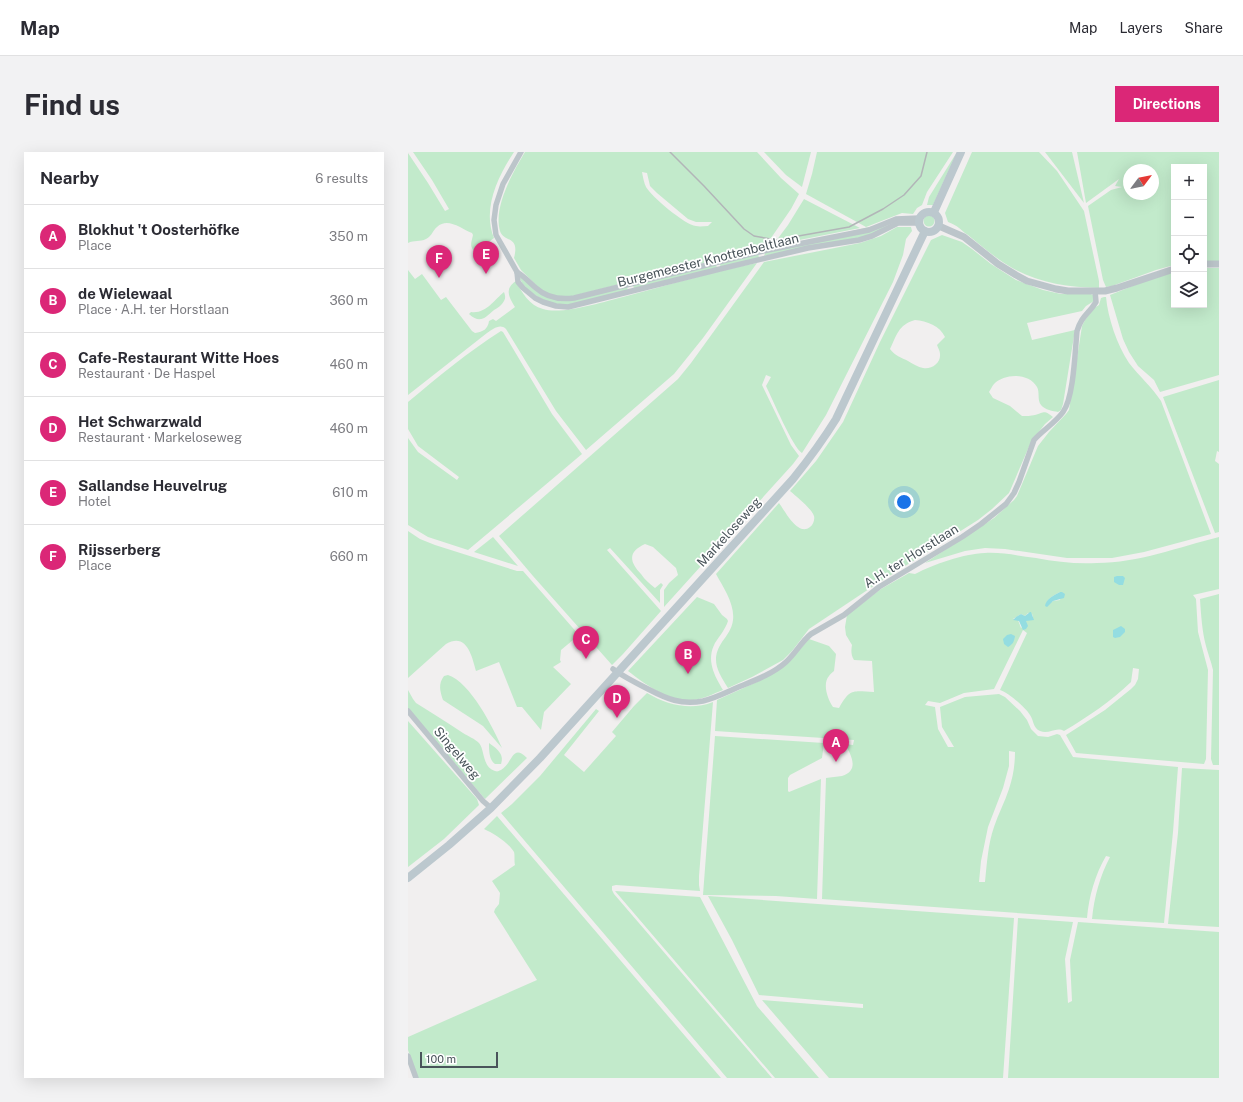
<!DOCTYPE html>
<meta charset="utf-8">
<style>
body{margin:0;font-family:"Public Sans",sans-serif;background:#f2f2f3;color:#2b2b33}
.controls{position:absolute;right:12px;top:12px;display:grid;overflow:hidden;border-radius:0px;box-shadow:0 4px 16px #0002}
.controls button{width:36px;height:36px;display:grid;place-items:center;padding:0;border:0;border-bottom:1px solid #e1e1e2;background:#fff;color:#2b2b33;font:20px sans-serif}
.compass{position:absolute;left:715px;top:12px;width:36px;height:36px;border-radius:50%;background:#fff;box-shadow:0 4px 16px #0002;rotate:58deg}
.scale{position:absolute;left:12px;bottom:10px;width:78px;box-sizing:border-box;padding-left:4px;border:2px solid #49545a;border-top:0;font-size:11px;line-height:14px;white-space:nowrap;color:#49545a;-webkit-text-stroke:3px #fff;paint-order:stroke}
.you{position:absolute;left:496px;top:350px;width:14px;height:14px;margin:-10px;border:3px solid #fff;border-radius:50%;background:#1a73e8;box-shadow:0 0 0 6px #1a73e833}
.badge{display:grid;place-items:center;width:26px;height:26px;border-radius:50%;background:#db2777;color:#fff;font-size:13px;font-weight:700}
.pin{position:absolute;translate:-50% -33px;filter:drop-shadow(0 1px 2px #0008)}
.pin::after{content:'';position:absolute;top:21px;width:14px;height:12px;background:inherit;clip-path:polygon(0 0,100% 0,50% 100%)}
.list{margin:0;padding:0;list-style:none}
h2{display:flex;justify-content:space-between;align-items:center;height:52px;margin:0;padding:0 16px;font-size:17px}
h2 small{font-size:13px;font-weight:400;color:#7c7c81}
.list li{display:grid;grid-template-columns:26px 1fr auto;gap:12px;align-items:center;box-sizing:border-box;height:64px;padding:0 16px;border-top:1px solid #e1e1e2}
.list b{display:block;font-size:15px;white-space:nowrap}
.list p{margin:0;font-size:13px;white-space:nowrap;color:#7c7c81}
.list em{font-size:13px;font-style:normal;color:#7c7c81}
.icon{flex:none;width:22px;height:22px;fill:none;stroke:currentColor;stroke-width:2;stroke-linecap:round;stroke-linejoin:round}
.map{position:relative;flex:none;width:811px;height:926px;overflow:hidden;border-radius:0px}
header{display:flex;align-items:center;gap:24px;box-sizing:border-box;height:56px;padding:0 20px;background:#fff;border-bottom:1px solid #e1e1e2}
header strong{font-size:19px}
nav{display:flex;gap:22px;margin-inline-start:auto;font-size:14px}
.intro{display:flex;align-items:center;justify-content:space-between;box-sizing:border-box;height:96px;padding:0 24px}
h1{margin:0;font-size:28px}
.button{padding:10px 18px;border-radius:0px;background:#db2777;color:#fff;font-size:14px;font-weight:700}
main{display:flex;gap:24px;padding:0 24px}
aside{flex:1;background:#fff;border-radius:0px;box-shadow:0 4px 16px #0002}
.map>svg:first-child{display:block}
.green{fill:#c2eacb;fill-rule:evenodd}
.water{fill:#94dde1}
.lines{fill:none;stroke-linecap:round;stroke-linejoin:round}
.minor{stroke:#bcc5ca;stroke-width:5.5}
.tertiary{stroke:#bcc5ca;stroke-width:7}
.secondary{stroke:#bcc8ce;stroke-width:8}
.rail{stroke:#b2b5b8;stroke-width:1.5}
.labels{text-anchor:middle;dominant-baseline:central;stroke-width:3.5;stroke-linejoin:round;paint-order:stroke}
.street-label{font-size:13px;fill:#49545a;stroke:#fff}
</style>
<header>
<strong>Map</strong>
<nav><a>Map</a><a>Layers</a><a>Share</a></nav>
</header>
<div class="intro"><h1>Find us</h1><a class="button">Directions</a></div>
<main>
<aside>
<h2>Nearby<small>6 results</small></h2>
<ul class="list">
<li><span class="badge">A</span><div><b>Blokhut 't Oosterhöfke</b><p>Place</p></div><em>350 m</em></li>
<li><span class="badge">B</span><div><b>de Wielewaal</b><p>Place · A.H. ter Horstlaan</p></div><em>360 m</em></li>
<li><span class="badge">C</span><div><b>Cafe-Restaurant Witte Hoes</b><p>Restaurant · De Haspel</p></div><em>460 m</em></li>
<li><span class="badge">D</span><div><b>Het Schwarzwald</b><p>Restaurant · Markeloseweg</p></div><em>460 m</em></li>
<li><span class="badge">E</span><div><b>Sallandse Heuvelrug</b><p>Hotel</p></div><em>610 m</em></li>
<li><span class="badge">F</span><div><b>Rijsserberg</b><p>Place</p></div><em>660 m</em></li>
</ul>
</aside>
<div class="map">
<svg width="811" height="926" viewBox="0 0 811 926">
<rect width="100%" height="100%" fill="#f1efef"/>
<!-- green -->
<g class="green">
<path d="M5 0H106C90 24 74 57 86 86L82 89 77 100 72 102C60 97 63 92 65 83L64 81C53 77 40 65 29 75 25 78 24 84 18 87 12 90 6 88 0 91V1L20 31 37 59 41 57 24 28Z"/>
<path d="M117 0H349L373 26 391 42 383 57 363 86 368 89 380 73 396 47 452 76 366 93 157 146 136 141 113 118 106 106C112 83 96 91 92 79 85 55 105 20 117 0ZM234 20 239 21 242 34 249 41 280 67 288 70H304L300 74C296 74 292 75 288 74 277 73 244 45 238 35 236 31 235 25 234 20Z"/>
<polygon points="356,0 403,0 394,35 378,23"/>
<polygon points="409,0 545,0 519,40 514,53 509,56 505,62 494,61 458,75 398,42 404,22"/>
<polygon points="549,0 525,53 519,53 521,45"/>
<path d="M564 0H631L649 19 676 59 691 129V136C653 135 620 129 589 106 579 99 570 91 560 83 551 77 551 74 540 70L537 61Z"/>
<polygon points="637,0 664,0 676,51"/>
<path d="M669 0H811V110H796V15H766V113L748 118 704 134 698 135 695 128 680 54 703 38 714 35 707 34 711 27 678 51ZM721 18H745V42H721Z"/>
<circle cx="521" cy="69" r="5.5"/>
<polygon points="487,69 461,84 356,104 358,99"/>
<path d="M489 75H503L504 79 498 87 495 103 485 130 418 263 394 301C385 296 364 246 358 234L363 225 358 223 354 233 383 293 391 304 385 312 256 455V438L261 431 270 423 268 416 245 395 237 392C220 400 221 409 233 422 237 428 242 432 247 436L253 431 255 433 252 438V451L202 396 199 398 253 459 215 502 204 513 125 424 91 384 270 227 283 211 356 110 452 91 473 84Z"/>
<path d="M534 83 554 90 564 97 583 112 608 128 635 138 653 142 680 141 685 143 686 149 678 154 674 159 619 171 624 188 667 178 655 252 653 258 650 260C645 259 637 258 633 253 629 248 632 240 629 235 621 221 597 221 586 232 584 234 583 237 581 240L585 246 602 254 614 264C618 264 623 264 627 263 637 260 636 258 645 265L637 272 623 290 601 341 584 357 570 368 467 433 401 477 384 499 375 508 344 525 320 536C310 520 302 508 314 490 319 483 324 477 325 468 327 452 315 435 308 422L371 351C377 359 390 385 402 375 405 373 407 368 406 364 403 356 389 345 382 339L408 309 435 270 472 190 523 88ZM507 168C519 169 532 174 537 185L529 193C530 196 532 199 532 202 533 211 523 218 515 216 510 215 505 212 500 209 494 206 486 203 482 197 489 183 490 173 507 168Z"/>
<polygon points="350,101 351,106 313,115 311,111"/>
<path d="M349 111 295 186 266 222 178 298 148 259 98 177C92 171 85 177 79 181L0 243V118L7 127 14 122 33 148 38 145 64 179 67 181C75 180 80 177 81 169L85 167 88 169 107 155C101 145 96 137 108 129 114 141 121 153 135 157 154 163 195 150 215 145 260 133 304 120 349 111Z"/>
<polygon points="308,112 309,116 226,137 225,133"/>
<polygon points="796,116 811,116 811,223 752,240 746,228 730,214 721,200 715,187 702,143 737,129 766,120 766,153 796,153"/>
<path d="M113 125 146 147 219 134 220 139C204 143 165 156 151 153 141 151 131 146 123 140 118 135 114 133 112 126Z"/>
<path d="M96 140C97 143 98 146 96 149 94 153 90 156 86 158 77 166 72 172 61 162L63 160C78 162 86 148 96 140Z"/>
<path d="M696 145H698C700 166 709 193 721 211 731 224 744 235 753 249L803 382 736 400 704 406H659L597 397 577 396 557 399 517 411 586 366 606 348 609 344 630 294 641 280 658 262 661 258 674 174 677 168 686 156 691 153 693 146Z"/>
<path d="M93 179 95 180 144 262 174 302 60 398 20 385 0 373V286L10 300 49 328 51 325 10 294 0 277V250C30 225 60 200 93 179Z"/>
<polygon points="811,228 811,300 809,299 807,309 811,312 811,380 807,381 755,245"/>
<path d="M0 379 12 387 27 393 109 419H115L171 483 153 498 152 508 153 510 145 515 163 532 136 560 133 578 114 555H109L91 510 68 519C64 505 59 480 38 492L0 526Z"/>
<polygon points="85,385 110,414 66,400"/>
<path d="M811 385V437L785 443 788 447 790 480 800 518 798 607 796 612 668 601 658 583 697 558 723 537 727 533 730 527 731 517 725 516 723 530C703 549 680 565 656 579 648 574 641 583 632 579 625 576 626 569 622 563 618 556 601 541 592 538L619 481 615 478 586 537 556 541 532 551 520 549 517 553 527 555 530 577 540 595H546L534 575 532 555 557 545 591 542 597 545 612 559 619 568 623 577 630 584 640 585 649 582 652 583 665 605 770 615 765 680 756 771 684 767C686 745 692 724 702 705L698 704C687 723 681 744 679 766L414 747 418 626C423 625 429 625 434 624 452 618 443 603 437 592L445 593 446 588 307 579 309 548 351 529 380 511 401 487 421 494 428 502 426 519C424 521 422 522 421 524 414 532 420 548 425 555L431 556C442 536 445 539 466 540L464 509 446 508C443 503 443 499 444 493L438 483 437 475 439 463 473 437 501 421 507 422C526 412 555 402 577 401 594 400 611 404 628 406 648 410 668 412 689 411 730 411 771 395 811 385ZM652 440H654L652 448 645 449 638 454C638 447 646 443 652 440ZM620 461 624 462 625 465 618 469V471L613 476 610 468 605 467 613 462 617 464ZM601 599 607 600C607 613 605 625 601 637 597 650 590 662 586 675 580 692 579 711 577 730H571L573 709 580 675 595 636 601 614Z"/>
<path d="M811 442V613H805L803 607 805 518C803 509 800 502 798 494 794 479 793 462 792 447Z"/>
<path d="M289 445 306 452 314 463 319 467 320 469C317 478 312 483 307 491 298 508 306 523 315 538 305 542 295 547 285 548 262 551 237 532 220 519Z"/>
<path d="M40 523C62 530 85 575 94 596L75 574 35 548C32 539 30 532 36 524Z"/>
<path d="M0 538 5 547 8 551C24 561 40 571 55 581 60 584 67 587 71 591 77 598 74 615 87 619 90 620 90 619 93 618 105 611 104 591 119 606L77 647 0 557Z"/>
<path d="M239 541C259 553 283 559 305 550L291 724V733L292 739 208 733 204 734V738L206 742 364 926H319L93 661 104 652 132 624 188 557 191 559 156 603 176 620 208 584 204 580 226 554Z"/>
<polygon points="0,569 69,647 71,653 36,687 0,715"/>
<polygon points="307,584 416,591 414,606 382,623 380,626 380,639 381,640 413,627 409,747 368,744 295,743"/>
<path d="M81 591C88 596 97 602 93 612H87C81 608 81 598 81 591Z"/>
<polygon points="774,616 811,618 811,775 760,772 770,681"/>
<path d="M89 664 313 926H10L0 898V885L129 828 86 760 87 757 91 752 92 741 84 729 107 713C106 709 107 703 106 700 101 691 85 681 76 677Z"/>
<polygon points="207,739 292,745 349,854 411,926 367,926"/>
<polygon points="300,744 606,766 595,926 421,926 354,848 455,856 455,852 351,843 324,788"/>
<polygon points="610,766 665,770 657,807 660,851 664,849 662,808 670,770 811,780 811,926 600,926"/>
</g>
<!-- water -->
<g class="water">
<polygon points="709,424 715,424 717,426 715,433 711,433 706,430 706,425"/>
<path d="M652 440H654L657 442 656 446 645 449 639 455 637 454C638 447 646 443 652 440Z"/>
<polygon points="622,460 623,460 626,468 618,469 620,474 618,477 615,478 611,469 605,468 608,465 613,462 617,464"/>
<polygon points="713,474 717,477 717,480 712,485 707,486 705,485 705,478"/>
<path d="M603 482 607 484C606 490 605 492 600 495L596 492 595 487 599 483Z"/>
</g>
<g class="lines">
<!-- minor -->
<g class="minor">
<polyline points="113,0 95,32 88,53 86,68 88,83 109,120 110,130 115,136 127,146 135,150 148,154 160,155 312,117 400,96 451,88 464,84 490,71 511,71"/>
<path d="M109 120C117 125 121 130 128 136 139 146 151 148 166 146L355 99 461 78 488 67 511 66"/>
<path d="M205 517C216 525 228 531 240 537 259 547 273 553 295 549 308 546 321 539 333 534 348 528 366 521 378 510 388 501 393 490 403 482L436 463 471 435 554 385 573 372 598 352 606 341 611 330 626 288C635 278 647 271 655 260 666 245 667 198 669 179 674 163 680 163 688 150L687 139"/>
<polyline points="0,559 75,649 83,656"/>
<polyline points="0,904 8,926"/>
</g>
<!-- tertiary -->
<g class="tertiary">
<polyline points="531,74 556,85 590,112 608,123 619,129 648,137 660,139 697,139 709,136 766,117"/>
<polyline points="796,112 811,112"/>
</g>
<!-- secondary -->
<g class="secondary">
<circle cx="521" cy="70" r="10"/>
<polyline points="526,60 553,0"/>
<path d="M0 726 41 693 83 656 132 606 385 327C401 307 415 288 428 267L517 79"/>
</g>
<!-- rail -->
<polyline class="rail" points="262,0 296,34 336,77 346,84 368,88 441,75 475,57 496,43 513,24 519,0"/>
</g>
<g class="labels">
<!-- street labels -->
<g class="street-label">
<text transform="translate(300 108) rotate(-14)">Burgemeester Knottenbeltlaan</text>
<text transform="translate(321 380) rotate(-48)">Markeloseweg</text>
<text transform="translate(503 404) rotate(-32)">A.H. ter Horstlaan</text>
<text transform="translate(49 601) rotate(50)">Singelweg</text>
</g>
</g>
</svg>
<div class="controls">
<button>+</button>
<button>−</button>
<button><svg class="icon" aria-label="locate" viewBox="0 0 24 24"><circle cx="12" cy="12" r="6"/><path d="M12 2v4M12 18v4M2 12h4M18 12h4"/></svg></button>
<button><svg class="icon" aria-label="layers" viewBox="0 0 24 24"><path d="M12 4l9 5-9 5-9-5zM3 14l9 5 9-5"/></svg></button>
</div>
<svg class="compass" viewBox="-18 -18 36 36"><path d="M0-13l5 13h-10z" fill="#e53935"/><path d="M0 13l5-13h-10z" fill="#7c7c81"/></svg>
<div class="scale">100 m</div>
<div class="you"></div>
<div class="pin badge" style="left:428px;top:610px">A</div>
<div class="pin badge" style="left:280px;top:522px">B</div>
<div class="pin badge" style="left:178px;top:507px">C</div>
<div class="pin badge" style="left:209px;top:566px">D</div>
<div class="pin badge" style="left:78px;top:122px">E</div>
<div class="pin badge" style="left:31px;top:126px">F</div>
</div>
</main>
